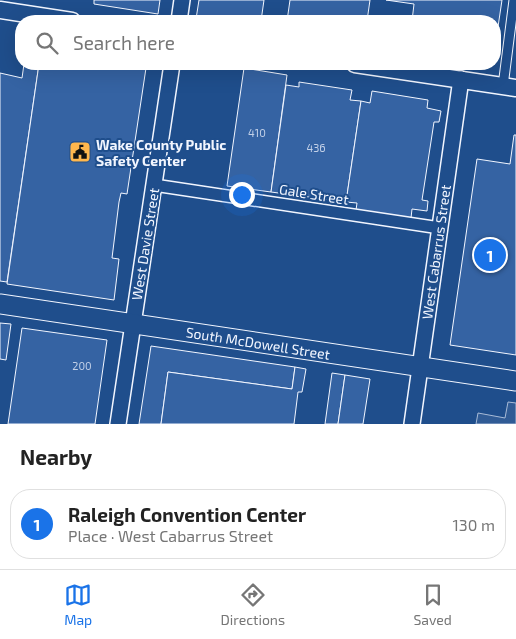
<!DOCTYPE html>
<meta charset="utf-8">
<style>
body{margin:0;font-family:"Exo 2",sans-serif;background:#f6f6f6;color:#222}
.you{position:absolute;left:241px;top:194px;width:18px;height:18px;margin:-12px;border:4px solid #fff;border-radius:50%;background:#1a73e8;box-shadow:0 0 0 8px #1a73e833}
.badge{display:grid;place-items:center;width:32px;height:32px;border-radius:50%;background:#1a73e8;color:#fff;font-size:16px;font-weight:700}
.pin{position:absolute;translate:-50% -50%;border:2px solid #fff;box-shadow:0 1px 5px #0006}
.list{margin:0;padding:0;list-style:none}
h2{display:flex;justify-content:space-between;align-items:center;height:65px;margin:0;padding:0 20px;font-size:21px}
h2 small{font-size:16px;font-weight:400;color:#767676}
.list li{display:grid;grid-template-columns:32px 1fr auto;gap:15px;align-items:center;box-sizing:border-box;height:70px;margin:0 10px 10px;padding:0 10px;border:1px solid #e0e0e0;border-radius:20px}
.list b{display:block;font-size:19px;white-space:nowrap}
.list p{margin:0;font-size:16px;white-space:nowrap;color:#767676}
.list em{font-size:16px;font-style:normal;color:#767676}
.icon{flex:none;width:28px;height:28px;fill:none;stroke:currentColor;stroke-width:2;stroke-linecap:round;stroke-linejoin:round}
.map{position:relative;flex:none;width:516px;height:424px;overflow:hidden}
.search{position:absolute;background:#fff;box-shadow:0 5px 20px #0002;left:15px;right:15px;top:15px;height:55px;display:flex;align-items:center;gap:12px;box-sizing:border-box;padding:0 18px;border-radius:20px;color:#767676;font-size:19px}
.sheet{height:145px;background:#fff}
nav{display:flex;justify-content:space-around;align-items:center;box-sizing:border-box;height:70px;border-top:1px solid #e0e0e0;background:#fff;font-size:14px;color:#767676}
nav a{display:grid;justify-items:center;gap:2px}
nav .on{color:#1a73e8}
.map>svg:first-child{display:block}
.green{fill:#305b95;stroke:#a8bbd7}
.building{fill:#3563a3;stroke:#f2f6ff}
.lines{fill:none;stroke-linecap:round;stroke-linejoin:round}
.pedestrian-casing{stroke:#f2f6ff;stroke-width:11}
.minor-casing{stroke:#f2f6ff;stroke-width:14}
.tertiary-casing{stroke:#f2f6ff;stroke-width:18}
.secondary-casing{stroke:#f2f6ff;stroke-width:19}
.primary-casing{stroke:#f2f6ff;stroke-width:21}
.pedestrian{stroke:#1f4e8c;stroke-width:9}
.minor{stroke:#1f4e8c;stroke-width:11}
.tertiary{stroke:#1f4e8c;stroke-width:15}
.secondary{stroke:#1f4e8c;stroke-width:16}
.primary{stroke:#1f4e8c;stroke-width:19}
.labels{text-anchor:middle;dominant-baseline:central;stroke-width:4;stroke-linejoin:round;paint-order:stroke}
.number-label{font-size:11px;fill:#c3d1e8}
.poi-label{font-size:14px;font-weight:bold;fill:#f2f6ff;stroke:#1f4e8c;text-anchor:start}
.street-label{font-size:14px;fill:#f2f6ff;stroke:#1f4e8c}
</style>
<div class="map">
<svg width="516" height="424" viewBox="0 0 516 424">
<rect width="100%" height="100%" fill="#1f4e8c"/>
<!-- green -->
<polygon class="green" points="508,402 516,403 516,424 476,424 478,413 505,418"/>
<!-- building -->
<g class="building">
<polygon points="94,0 160,0 158,14 94,4"/>
<polygon points="199,0 264,0 261,21 196,19"/>
<polygon points="290,0 370,0 367,21 287,21"/>
<polygon points="386,0 502,0 495,47 495,21 412,21 414,4"/>
<polygon points="24,64 39,64 7,282 0,281 0,73 22,78"/>
<polygon points="39,64 88,64 88,66 103,69 103,66 111,67 112,64 123,64 146,68 127,194 121,193 119,202 112,258 119,259 114,300 7,284"/>
<polygon points="244,68 287,75 271,192 227,186"/>
<polygon points="299,82 352,90 350,100 361,101 346,202 271,192 286,85 299,87"/>
<polygon points="372,91 428,100 427,108 441,111 439,122 434,122 422,200 428,201 427,211 412,209 411,218 356,210 357,203 346,202 361,101 370,103"/>
<polygon points="514,135 516,135 516,355 450,345 477,159 510,164"/>
<polygon points="0,323 11,324 6,360 0,359"/>
<polygon points="22,328 107,340 95,424 8,424"/>
<polygon points="151,346 295,367 292,389 168,372 161,424 139,424"/>
<polygon points="295,367 306,369 302,392 298,392 294,424 161,424 168,372 292,389"/>
<polygon points="332,373 345,375 338,424 325,424"/>
<polygon points="345,375 370,379 363,424 338,424"/>
</g>
<g class="lines">
<!-- pedestrian casing -->
<g class="pedestrian-casing">
<polyline id="pedestrian" points="503,86 514,0"/>
</g>
<!-- minor casing -->
<g class="minor-casing">
<polyline id="minor" points="154,185 440,228"/>
</g>
<!-- tertiary casing -->
<g class="tertiary-casing">
<g id="tertiary">
<polyline points="179,21 182,0"/>
<polyline points="118,424 172,64"/>
<polyline points="412,424 461,79"/>
</g>
</g>
<!-- secondary casing -->
<g class="secondary-casing">
<g id="secondary">
<polyline points="0,10 72,21"/>
<polyline points="355,64 516,88"/>
</g>
</g>
<!-- primary casing -->
<g class="primary-casing">
<polyline id="primary" points="0,304 516,381"/>
</g>
<!-- pedestrian -->
<use href="#pedestrian" class="pedestrian"/>
<!-- minor -->
<use href="#minor" class="minor"/>
<!-- tertiary -->
<use href="#tertiary" class="tertiary"/>
<!-- secondary -->
<use href="#secondary" class="secondary"/>
<!-- primary -->
<use href="#primary" class="primary"/>
</g>
<!-- icons -->
<defs>
<g id="civic-square" transform="scale(1.125)"><rect x="-9" y="-9" width="18" height="18" rx="4" fill="#ffb74d" stroke="#1f4e8c"/><path d="M-.6-6.5H3V-4.5H.6V-3L4-1V1h2V6H-6V1h2V-1L-.6-3ZM-1.2 2.5V6h2.4V2.5Z" fill="#111"/></g>
</defs>
<g fill-rule="evenodd">
<use href="#civic-square" x="80" y="152"/>
</g>
<g class="labels">
<!-- number labels -->
<g class="number-label">
<text x="257" y="132">410</text>
<text x="316" y="147">436</text>
<text x="82" y="365">200</text>
</g>
<!-- poi labels -->
<g class="poi-label">
<text x="96" y="144">Wake County Public<tspan x="96" dy="16">Safety Center</tspan></text>
</g>
<!-- street labels -->
<g class="street-label">
<text transform="translate(314 194) rotate(9)">Gale Street</text>
<text transform="translate(145 244) rotate(-81)">West Davie Street</text>
<text transform="translate(436 252) rotate(-82)">West Cabarrus Street</text>
<text transform="translate(258 343) rotate(9)">South McDowell Street</text>
</g>
</g>
</svg>
<div class="you"></div>
<div class="pin badge" style="left:490px;top:255px">1</div>
<div class="search"><svg class="icon" aria-label="search" viewBox="0 0 24 24"><circle cx="10" cy="10" r="6"/><path d="M15 15l6 6"/></svg>Search here</div>
</div>
<section class="sheet">
<h2>Nearby<small></small></h2>
<ul class="list">
<li><span class="badge">1</span><div><b>Raleigh Convention Center</b><p>Place · West Cabarrus Street</p></div><em>130 m</em></li>
</ul>
</section>
<nav>
<a class="on"><svg class="icon" aria-label="map" viewBox="0 0 24 24"><path d="M3 6l6-2 6 2 6-2v14l-6 2-6-2-6 2zM9 4v14M15 6v14"/></svg>Map</a>
<a><svg class="icon" aria-label="directions" viewBox="0 0 24 24"><path d="M12 3l9 9-9 9-9-9zM9 14v-3h6M13 9l2 2-2 2"/></svg>Directions</a>
<a><svg class="icon" aria-label="saved" viewBox="0 0 24 24"><path d="M7 4h10v16l-5-4-5 4z"/></svg>Saved</a>
</nav>
